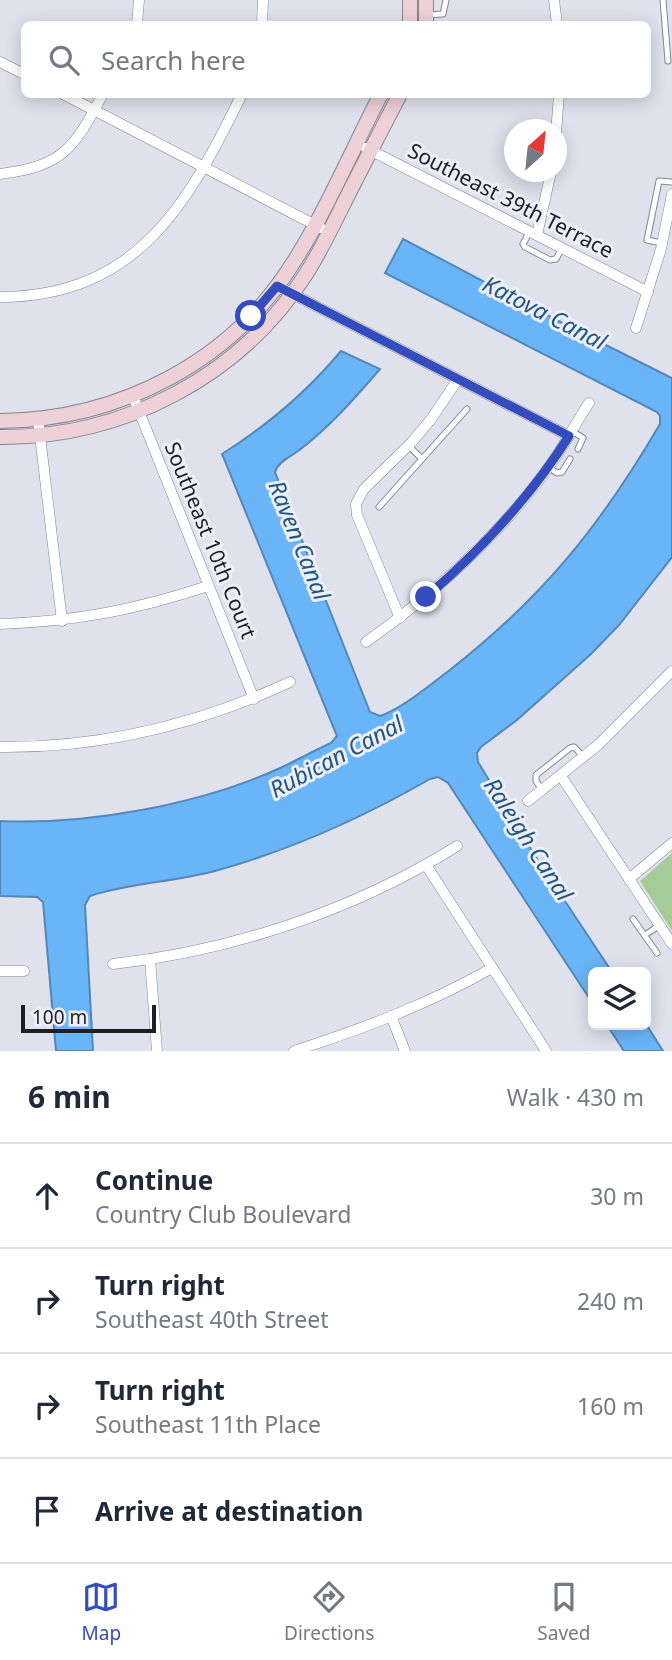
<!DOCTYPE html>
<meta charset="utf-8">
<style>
body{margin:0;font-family:"Noto Sans",sans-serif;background:#f6f6f7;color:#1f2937}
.controls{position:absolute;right:21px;bottom:21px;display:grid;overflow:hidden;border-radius:10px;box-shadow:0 4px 18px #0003}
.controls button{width:63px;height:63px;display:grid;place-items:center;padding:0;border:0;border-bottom:2px solid #e0e1e3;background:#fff;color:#1f2937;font:35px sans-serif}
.compass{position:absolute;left:504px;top:119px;width:63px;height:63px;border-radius:50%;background:#fff;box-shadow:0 4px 18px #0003;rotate:27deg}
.scale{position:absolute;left:21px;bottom:18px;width:135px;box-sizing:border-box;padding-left:7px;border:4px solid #1e1f23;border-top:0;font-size:19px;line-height:24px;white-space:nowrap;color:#1e1f23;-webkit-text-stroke:5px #eceffa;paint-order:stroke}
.stop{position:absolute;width:21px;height:21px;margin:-16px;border:5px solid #334dbe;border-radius:50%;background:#fff}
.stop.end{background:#334dbe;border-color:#fff;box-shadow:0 2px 7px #0008}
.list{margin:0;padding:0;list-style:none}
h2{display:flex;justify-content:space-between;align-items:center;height:91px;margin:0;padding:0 28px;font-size:30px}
h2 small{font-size:23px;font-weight:400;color:#747a83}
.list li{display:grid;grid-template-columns:46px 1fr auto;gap:21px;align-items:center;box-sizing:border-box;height:105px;padding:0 28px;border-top:2px solid #e0e1e3}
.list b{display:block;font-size:26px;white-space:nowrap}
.list p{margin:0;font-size:23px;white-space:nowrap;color:#747a83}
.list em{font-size:23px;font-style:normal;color:#747a83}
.icon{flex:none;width:38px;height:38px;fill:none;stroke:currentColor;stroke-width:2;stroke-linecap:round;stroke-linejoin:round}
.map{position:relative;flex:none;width:672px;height:1051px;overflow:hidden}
.search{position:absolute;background:#fff;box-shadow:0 4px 18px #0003;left:21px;right:21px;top:21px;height:77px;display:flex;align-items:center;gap:18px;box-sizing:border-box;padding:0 24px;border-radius:10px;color:#747a83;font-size:26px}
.sheet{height:511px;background:#fff}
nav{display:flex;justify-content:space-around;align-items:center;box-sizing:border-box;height:98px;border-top:2px solid #e0e1e3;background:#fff;font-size:19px;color:#747a83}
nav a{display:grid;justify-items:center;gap:4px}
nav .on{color:#334dbe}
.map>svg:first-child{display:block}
.green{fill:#a5cc96}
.water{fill:#6ab5f7;stroke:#5388b7;stroke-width:2}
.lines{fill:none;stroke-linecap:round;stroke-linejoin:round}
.lane-casing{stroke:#858791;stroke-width:7}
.street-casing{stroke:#858791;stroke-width:11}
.secondary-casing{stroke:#858791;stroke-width:16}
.lane{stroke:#fff;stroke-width:5}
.street{stroke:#fff;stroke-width:10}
.secondary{stroke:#eed0d7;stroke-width:14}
.route{stroke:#334dbe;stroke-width:9}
.labels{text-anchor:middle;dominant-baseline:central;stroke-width:6;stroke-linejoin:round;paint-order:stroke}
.street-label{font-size:21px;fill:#1e1f23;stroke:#eceffa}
.water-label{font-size:23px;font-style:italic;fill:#215681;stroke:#eceffa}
</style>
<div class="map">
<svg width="672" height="1051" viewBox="0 0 672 1051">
<rect width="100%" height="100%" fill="#dfe2ec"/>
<!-- green -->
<polygon class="green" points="672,853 672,931 640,881"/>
<!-- water -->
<g class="water">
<path d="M403 239 574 329 672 378V557L619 625 591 654 517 720 481 747 477 753 478 762 535 856 612 972H593V1004L448 783 438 777 430 779C362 818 291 850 215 871 174 882 130 883 90 896L85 905 93 1051H56L43 902 37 897 0 896V821C87 825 198 805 278 769 296 761 313 751 331 743L337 736 222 454C268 425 306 393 341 351L380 369C355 398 329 428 298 451 290 457 278 462 275 472L370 712 380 716C403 708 431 684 451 669 543 597 601 525 660 424V416L657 412 385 273Z"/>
<polygon points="646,1024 663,1051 624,1051 607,1025"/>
</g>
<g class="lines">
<!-- lane casing -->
<g class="lane-casing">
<g id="lane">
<polyline points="663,0 668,61"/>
<polyline points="426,15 443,14 446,0"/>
<polyline points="530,231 523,244 525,247 550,260 556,259 562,248"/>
<polyline points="662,243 647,240 659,181 672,182"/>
<polyline points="572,431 583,438 578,449"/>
<polyline points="408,445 422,459 467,409"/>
<polyline points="548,467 557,473 562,472 570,459"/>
<polyline points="379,507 422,459"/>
<polyline points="542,790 536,781 536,775 570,748 574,747 584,757"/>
<polyline points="633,919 657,953"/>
<polyline points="645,935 660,925"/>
</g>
</g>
<!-- street casing -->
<g class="street-casing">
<g id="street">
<polyline points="554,0 557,24"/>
<polyline points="137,24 139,0"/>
<polyline points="262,24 263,0"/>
<polyline points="0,62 24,74"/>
<polyline points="63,94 321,228"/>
<polyline points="556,134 559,94"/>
<polyline points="366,148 648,292"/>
<path d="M0 174C64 166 74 148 103 94"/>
<polyline points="537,235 551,172"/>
<polyline points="277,286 569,436"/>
<path d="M0 297C138 296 188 204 242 94"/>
<polyline points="636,328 661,249 672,194"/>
<polyline points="133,396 254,699"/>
<polyline points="38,419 62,621"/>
<polyline points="400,618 357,515 356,504 364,489 411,443 432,418 458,379"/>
<path d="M0 624C78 621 135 610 208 586"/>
<path d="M366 642C438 591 504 532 555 458 567 440 577 421 589 403"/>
<path d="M0 747C101 748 199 724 290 682"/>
<polyline points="561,776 672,944"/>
<polyline points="528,801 598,745 672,671"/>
<polyline points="426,865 546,1051"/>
<polyline points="629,879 672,843"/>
<polyline points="150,959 157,1051"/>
<path d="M113 964C232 951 355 910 457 846"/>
<polyline points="0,971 24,971"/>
<polyline points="391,1016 405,1051"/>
<path d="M294 1051C362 1029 429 1004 492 968"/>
</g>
</g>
<!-- secondary casing -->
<g class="secondary-casing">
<g id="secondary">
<polyline points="410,24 410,0"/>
<polyline points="426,24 426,0"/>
<path d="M0 421C119 420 232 362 295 260 327 209 353 148 381 94"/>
<path d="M0 437C122 438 240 377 306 274 320 252 332 227 344 203 362 167 381 131 400 94"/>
</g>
</g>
<!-- lane -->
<use href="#lane" class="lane"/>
<!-- street -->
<use href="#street" class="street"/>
<!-- secondary -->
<use href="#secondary" class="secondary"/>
</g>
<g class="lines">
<!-- route -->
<path class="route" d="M251 316 277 286 569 436C530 498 481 550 426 597"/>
</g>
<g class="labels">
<!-- street labels -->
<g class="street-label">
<text transform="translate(511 200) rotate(27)">Southeast 39th Terrace</text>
<text transform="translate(211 540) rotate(68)">Southeast 10th Court</text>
</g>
<!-- water labels -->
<g class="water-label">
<text transform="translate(545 312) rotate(27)">Katova Canal</text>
<text transform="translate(300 540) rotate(68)">Raven Canal</text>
<text transform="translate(336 756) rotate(-28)">Rubican Canal</text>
<text transform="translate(529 839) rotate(57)">Raleigh Canal</text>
</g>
</g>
</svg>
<div class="controls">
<button><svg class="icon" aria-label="layers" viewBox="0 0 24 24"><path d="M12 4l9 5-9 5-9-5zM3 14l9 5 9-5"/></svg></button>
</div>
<svg class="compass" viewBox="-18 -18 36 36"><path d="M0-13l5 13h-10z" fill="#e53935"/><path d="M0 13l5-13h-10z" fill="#747a83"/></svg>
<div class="scale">100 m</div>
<div class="stop" style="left:251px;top:316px"></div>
<div class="stop end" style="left:426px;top:597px"></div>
<div class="search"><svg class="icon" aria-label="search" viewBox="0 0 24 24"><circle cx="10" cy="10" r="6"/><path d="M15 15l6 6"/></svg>Search here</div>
</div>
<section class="sheet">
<h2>6 min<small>Walk · 430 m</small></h2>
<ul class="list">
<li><svg class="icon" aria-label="ahead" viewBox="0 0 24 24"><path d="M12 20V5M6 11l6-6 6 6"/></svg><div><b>Continue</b><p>Country Club Boulevard</p></div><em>30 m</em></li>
<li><svg class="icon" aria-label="right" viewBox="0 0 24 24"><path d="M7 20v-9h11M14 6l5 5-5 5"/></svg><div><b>Turn right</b><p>Southeast 40th Street</p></div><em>240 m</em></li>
<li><svg class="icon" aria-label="right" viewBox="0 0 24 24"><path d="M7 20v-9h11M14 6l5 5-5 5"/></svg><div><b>Turn right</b><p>Southeast 11th Place</p></div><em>160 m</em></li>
<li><svg class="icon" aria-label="arrive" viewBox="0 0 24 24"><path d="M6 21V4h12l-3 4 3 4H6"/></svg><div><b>Arrive at destination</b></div></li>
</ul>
</section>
<nav>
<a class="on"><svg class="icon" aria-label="map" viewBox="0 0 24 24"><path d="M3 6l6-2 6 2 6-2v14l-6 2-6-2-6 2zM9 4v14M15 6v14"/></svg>Map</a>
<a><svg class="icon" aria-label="directions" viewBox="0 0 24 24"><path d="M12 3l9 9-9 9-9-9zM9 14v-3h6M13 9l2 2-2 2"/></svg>Directions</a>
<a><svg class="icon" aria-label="saved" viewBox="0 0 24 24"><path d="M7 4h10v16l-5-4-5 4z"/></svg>Saved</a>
</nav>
